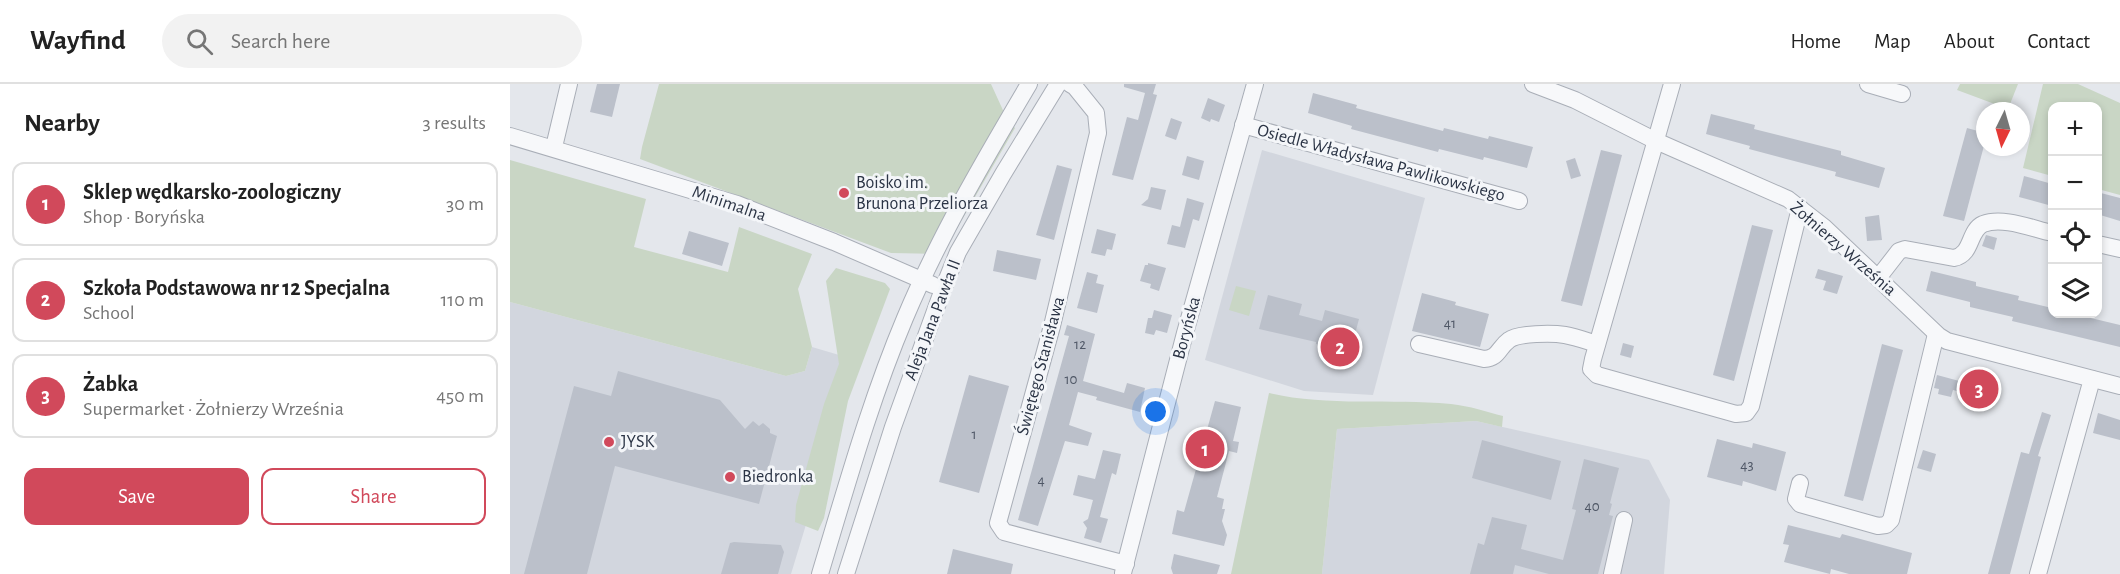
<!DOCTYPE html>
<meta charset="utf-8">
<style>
body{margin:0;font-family:"Alegreya Sans",sans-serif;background:#f2f2f2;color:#222}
.controls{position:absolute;right:18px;top:18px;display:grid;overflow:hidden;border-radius:12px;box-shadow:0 3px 9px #0003}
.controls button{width:54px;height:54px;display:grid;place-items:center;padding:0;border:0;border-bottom:2px solid #e0e0e0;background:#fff;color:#222;font:30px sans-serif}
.compass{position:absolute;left:1466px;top:18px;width:54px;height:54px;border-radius:50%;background:#fff;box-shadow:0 3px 9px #0003;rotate:185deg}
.you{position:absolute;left:646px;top:328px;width:21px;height:21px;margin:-15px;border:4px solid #fff;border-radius:50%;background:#1a73e8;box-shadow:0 0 0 9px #1a73e833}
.badge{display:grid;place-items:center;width:39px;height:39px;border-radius:50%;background:#d1495b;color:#fff;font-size:20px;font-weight:700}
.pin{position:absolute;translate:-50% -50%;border:3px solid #fff;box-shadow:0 2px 6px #0006}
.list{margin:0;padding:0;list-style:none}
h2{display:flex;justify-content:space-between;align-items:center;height:78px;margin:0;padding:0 24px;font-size:26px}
h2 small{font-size:20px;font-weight:400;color:#767676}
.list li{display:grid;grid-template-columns:39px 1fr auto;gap:18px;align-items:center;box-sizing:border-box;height:84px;margin:0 12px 12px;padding:0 12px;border:2px solid #e0e0e0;border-radius:12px}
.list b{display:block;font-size:22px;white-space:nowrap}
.list p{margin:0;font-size:20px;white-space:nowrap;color:#767676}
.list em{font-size:20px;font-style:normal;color:#767676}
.actions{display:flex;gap:12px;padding:18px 24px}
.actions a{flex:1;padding:14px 0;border:2px solid #d1495b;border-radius:12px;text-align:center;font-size:21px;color:#d1495b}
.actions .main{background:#d1495b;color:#fff}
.icon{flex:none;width:33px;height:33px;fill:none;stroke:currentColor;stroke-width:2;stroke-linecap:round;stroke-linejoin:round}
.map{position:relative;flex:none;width:1610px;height:490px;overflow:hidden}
header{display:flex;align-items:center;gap:36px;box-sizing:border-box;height:84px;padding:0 30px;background:#fff;border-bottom:2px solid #e0e0e0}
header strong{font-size:28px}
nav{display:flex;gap:33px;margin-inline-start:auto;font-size:21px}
.search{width:420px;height:54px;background:#f2f2f2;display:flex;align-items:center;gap:15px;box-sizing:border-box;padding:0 21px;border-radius:33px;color:#767676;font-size:22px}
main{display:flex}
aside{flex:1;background:#fff}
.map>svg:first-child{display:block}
.built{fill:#d2d6de}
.green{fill:#c9d6c5}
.building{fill:#bbc0ca}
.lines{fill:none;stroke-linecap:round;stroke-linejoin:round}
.minor-casing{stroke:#a9aeb7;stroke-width:18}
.minor{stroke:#f7f8fa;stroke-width:16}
.poi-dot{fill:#d1495b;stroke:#f4f6f9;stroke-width:2}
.labels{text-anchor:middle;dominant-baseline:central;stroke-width:6;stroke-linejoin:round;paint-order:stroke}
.number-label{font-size:15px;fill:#4f5766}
.street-label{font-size:18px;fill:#2b3445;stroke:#f4f6f9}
.poi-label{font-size:18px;fill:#2b3445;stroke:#f4f6f9;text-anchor:start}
</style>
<header>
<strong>Wayfind</strong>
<div class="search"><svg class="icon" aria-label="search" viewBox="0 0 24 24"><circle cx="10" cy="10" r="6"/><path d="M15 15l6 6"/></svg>Search here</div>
<nav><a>Home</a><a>Map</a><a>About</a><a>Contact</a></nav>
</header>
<main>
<aside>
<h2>Nearby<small>3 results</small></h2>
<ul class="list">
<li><span class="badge">1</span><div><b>Sklep wędkarsko-zoologiczny</b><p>Shop · Boryńska</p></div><em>30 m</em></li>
<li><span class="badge">2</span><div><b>Szkoła Podstawowa nr 12 Specjalna</b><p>School</p></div><em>110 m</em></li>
<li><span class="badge">3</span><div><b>Żabka</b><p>Supermarket · Żołnierzy Września</p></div><em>450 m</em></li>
</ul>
<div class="actions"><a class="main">Save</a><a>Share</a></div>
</aside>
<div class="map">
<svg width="1610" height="490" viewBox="0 0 1610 490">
<rect width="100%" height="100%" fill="#e4e7ec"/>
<!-- built -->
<g class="built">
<polygon points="752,66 915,114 863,311 794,307 695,276"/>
<polygon points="0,218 276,292 295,287 302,263 346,276 281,490 0,490"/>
<polygon points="966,337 1139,376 1160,416 1154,490 812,490 827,345"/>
</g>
<!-- green -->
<g class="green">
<polygon points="149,0 481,0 497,35 505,44 432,170 381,169 130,75 132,63"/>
<polygon points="1450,0 1508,0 1498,25 1447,6"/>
<polygon points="1533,0 1568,0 1610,19 1610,111 1588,105 1588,22 1542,22 1542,92 1513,84"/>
<polygon points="0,76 136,115 124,163 218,188 229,143 302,170 288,205 302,263 295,287 276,292 0,218"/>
<polygon points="326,184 375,199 380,205 338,317 314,434 308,447 285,438 286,421 314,320 329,280 316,197"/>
<polygon points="726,202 746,207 739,232 719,226"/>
<path d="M759 309C819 323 878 314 941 320 960 322 977 328 993 332L992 343 966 337 827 345 812 490H721Z"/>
</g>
<!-- building -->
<g class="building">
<polygon points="87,0 110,0 102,33 80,28"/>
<polygon points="614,0 646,0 643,10 647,11 623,96 602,91 617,33 628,36 635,9 614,3"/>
<polygon points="803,9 847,21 846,24 933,47 934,44 978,55 979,52 1023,63 1017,84 974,73 973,76 929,65 928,68 841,45 842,42 798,29"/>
<polygon points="698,14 715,21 709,38 701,35 700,38 691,34"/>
<polygon points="1201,30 1245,41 1244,45 1331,67 1331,71 1375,84 1369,104 1325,92 1326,88 1239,65 1240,62 1196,50"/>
<polygon points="661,34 672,38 666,56 655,52"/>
<polygon points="1457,44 1475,49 1475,58 1454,137 1433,132"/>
<polygon points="1091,66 1112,71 1072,222 1051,217"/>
<polygon points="677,72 694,77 689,96 672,91"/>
<polygon points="1065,74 1071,92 1061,95 1056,77"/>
<polygon points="547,81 562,85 544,156 526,151"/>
<polygon points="1514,92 1542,100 1542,122 1509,113"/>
<polygon points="641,103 656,106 651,126 631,121 638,115"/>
<polygon points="1587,108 1610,114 1610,137 1587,130"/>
<polygon points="677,114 694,119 689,137 683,135 675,164 657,160 662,141 670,143"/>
<polygon points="1369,131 1372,156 1357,157 1355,133"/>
<polygon points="1242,141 1263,146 1224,297 1203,291"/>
<polygon points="587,145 606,150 602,166 597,165 595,172 581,169"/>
<polygon points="179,147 219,159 212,182 172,170"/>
<polygon points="1476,151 1487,154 1484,166 1472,162"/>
<polygon points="487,166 531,175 526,196 483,187"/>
<polygon points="638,179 656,184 649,207 640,204 641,200 630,197 635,181 638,181"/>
<polygon points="1308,185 1333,192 1327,210 1313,206 1316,197 1305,194"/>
<polygon points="1421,187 1466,198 1466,202 1509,212 1508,216 1542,224 1542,230 1564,230 1610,241 1610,263 1502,237 1503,233 1460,223 1460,218 1416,207"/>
<polygon points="577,188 588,191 586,199 594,201 587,229 567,224"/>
<polygon points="912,209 946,218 945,221 979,230 970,263 902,247"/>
<polygon points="758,211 792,220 789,231 812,237 815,226 849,235 840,269 806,260 806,258 749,245"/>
<polygon points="644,226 662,231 657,249 646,246 644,251 635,249 638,234 642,234"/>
<polygon points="557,241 585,250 573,297 614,309 617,299 635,304 630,328 586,316 587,313 568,308 559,341 582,349 578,362 555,357 528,442 508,436 559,252 554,251"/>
<polygon points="1113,259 1124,262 1121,274 1110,271"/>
<polygon points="1372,260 1393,266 1353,417 1334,412"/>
<polygon points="108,287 210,316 235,345 243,337 249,342 253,339 260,345 260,349 267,352 249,420 105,382 77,490 14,490 64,302 101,312"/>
<polygon points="459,291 499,302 469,409 429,398"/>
<polygon points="1427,291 1479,305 1476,315 1443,306 1441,313 1428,310 1429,305 1424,304"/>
<polygon points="705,317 731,323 723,357 729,358 727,369 719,367 707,413 714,415 712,425 715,425 712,437 717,451 714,462 662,450 667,426 674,428"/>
<polygon points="1532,328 1541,331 1528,372 1531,373 1500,490 1478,490 1511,368 1519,370"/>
<polygon points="1588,329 1610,336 1610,356 1583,349"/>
<polygon points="1207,355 1242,364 1243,359 1276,368 1266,407 1233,397 1232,402 1197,393"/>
<polygon points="972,356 1051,377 1041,416 962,394"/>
<polygon points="593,366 611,370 606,391 602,389 590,433 598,435 591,459 574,454 577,444 573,438 578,435 583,416 563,411 568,391 585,395"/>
<polygon points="1413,366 1426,370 1421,388 1407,384"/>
<polygon points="1074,375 1109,384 1100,419 1102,420 1099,431 1103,432 1088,490 1039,490 1005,481 1003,490 960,490 968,459 974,461 982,433 1017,441 1011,465 1053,476 1066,426 1062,425"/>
<polygon points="1278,441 1330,454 1332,450 1402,469 1397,490 1339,490 1321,485 1320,490 1274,478 1279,461 1273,460"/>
<polygon points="224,458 271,461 274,468 268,490 211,490 220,459"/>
<polygon points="443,465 503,480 501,490 437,490"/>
<polygon points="664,470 710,481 707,490 663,490 661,484"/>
</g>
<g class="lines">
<!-- minor casing -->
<g class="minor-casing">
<g id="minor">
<polyline points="560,0 565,3 586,29 588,49 542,242 488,439 494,448 616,480"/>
<polyline points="1023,0 1065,16 1146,57 1278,115 1314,143 1429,252 1437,257 1610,302"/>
<polyline points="1162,0 1083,275 1081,285 1087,291 1226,330 1236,329 1241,322 1290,124"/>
<polyline points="1358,0 1392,10"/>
<polyline points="733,41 1009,117"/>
<polyline points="0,52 227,120 324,158 423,201"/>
<polyline points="44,63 59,0"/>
<polyline points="1588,160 1610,165"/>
<path d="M1368 194 1389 167 1395 165 1444 174C1463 170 1458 147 1473 140 1493 132 1523 145 1542 149"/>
<path d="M909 260 974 275C989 274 988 264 999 256 1008 249 1043 249 1055 251 1066 253 1077 257 1087 260"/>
<polyline points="1290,399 1286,415 1290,420 1368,442 1376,441 1381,436 1426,250"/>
<polyline points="613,489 675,249 745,0"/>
<path d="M310 490C336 404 360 317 395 234 429 153 474 76 519 0"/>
<polyline points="336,490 383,343 433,205 448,168 493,90 548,0"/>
<polyline points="1102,490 1114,436"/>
<polyline points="1528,490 1582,295"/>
</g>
</g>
<!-- minor -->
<use href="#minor" class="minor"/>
</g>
<!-- markers -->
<g class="poi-dot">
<circle cx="334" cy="109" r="6"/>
<circle cx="99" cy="358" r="6"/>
<circle cx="220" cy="393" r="6"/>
</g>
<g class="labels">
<!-- number labels -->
<g class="number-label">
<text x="940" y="239">41</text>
<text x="570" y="260">12</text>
<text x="561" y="295">10</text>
<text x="464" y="350">1</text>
<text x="1237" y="381">43</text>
<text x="531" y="396">4</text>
<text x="1082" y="422">40</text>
</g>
<!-- street labels -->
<g class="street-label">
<text transform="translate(871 79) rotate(15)">Osiedle Władysława Pawlikowskiego</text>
<text transform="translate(219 120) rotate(19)">Minimalna</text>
<text transform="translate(1333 165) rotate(41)">Żołnierzy Września</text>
<text transform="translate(423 236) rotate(-69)">Aleja Jana Pawła II</text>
<text transform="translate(677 244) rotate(-75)">Boryńska</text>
<text transform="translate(531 282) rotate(-75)">Świętego Stanisława</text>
</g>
<!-- poi labels -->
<g class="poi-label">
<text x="346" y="99">Boisko im.<tspan x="346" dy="21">Brunona Przeliorza</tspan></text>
<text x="111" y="358">JYSK</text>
<text x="232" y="393">Biedronka</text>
</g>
</g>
</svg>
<div class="controls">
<button>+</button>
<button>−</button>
<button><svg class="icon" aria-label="locate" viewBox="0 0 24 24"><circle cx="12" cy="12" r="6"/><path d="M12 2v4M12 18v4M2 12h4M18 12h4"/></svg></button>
<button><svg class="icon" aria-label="layers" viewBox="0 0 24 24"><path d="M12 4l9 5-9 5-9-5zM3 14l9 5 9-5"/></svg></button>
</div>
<svg class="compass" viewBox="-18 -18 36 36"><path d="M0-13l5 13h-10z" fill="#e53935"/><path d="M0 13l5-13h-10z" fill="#767676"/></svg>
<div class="you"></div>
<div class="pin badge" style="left:695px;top:365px">1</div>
<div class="pin badge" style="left:830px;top:263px">2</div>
<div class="pin badge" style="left:1469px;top:305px">3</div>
</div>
</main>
